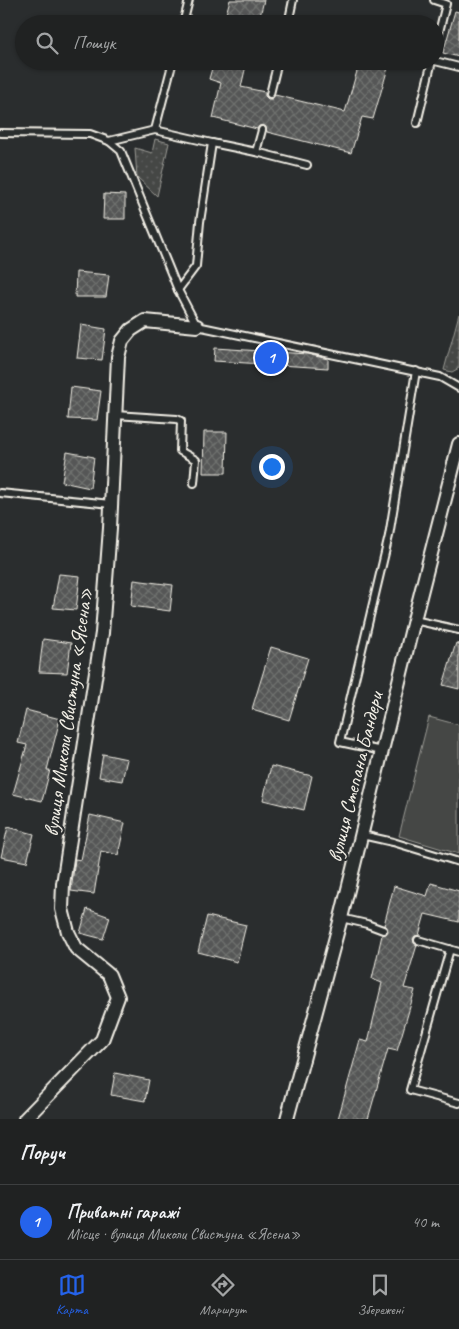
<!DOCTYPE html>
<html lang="uk">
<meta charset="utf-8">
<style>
body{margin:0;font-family:Caveat,sans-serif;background:#282a2a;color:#f1f3f6}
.you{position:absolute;left:271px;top:466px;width:18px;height:18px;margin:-12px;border:4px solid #fff;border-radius:50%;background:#1a73e8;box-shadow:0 0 0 8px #1a73e833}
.badge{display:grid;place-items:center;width:32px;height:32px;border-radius:50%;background:#2563eb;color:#fff;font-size:16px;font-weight:700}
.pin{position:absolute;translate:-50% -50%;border:2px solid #fff;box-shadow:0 1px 5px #0006}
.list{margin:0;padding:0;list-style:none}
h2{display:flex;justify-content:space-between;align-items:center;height:65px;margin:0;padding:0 20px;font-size:21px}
h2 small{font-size:16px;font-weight:400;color:#a2a4a5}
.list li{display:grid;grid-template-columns:32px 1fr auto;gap:15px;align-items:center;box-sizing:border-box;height:75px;padding:0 20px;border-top:1px solid #3d3f40}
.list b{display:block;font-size:19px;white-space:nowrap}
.list p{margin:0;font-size:16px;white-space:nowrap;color:#a2a4a5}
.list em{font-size:16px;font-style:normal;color:#a2a4a5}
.icon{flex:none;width:28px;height:28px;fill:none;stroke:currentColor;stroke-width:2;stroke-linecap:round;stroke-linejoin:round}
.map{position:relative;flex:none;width:459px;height:1119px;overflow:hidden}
.search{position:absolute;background:#202222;box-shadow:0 1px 4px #0004;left:15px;right:15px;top:15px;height:55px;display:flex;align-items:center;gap:12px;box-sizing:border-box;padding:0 18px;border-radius:28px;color:#a2a4a5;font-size:19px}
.sheet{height:140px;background:#202222}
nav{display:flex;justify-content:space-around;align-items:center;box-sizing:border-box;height:70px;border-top:1px solid #3d3f40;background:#202222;font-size:14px;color:#a2a4a5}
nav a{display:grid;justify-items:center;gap:2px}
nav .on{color:#2563eb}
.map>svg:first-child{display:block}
.grass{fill:url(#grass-dots);stroke:#9c9c96}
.green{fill:#444645;stroke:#9c9c96}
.building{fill:url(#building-cross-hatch);stroke:#f4f1e8}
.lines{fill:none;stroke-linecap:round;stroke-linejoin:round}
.service-casing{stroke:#f4f1e8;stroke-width:10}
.minor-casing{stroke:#f4f1e8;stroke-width:16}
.service{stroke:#2a2d2e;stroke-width:6}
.minor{stroke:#2a2d2e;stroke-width:12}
.labels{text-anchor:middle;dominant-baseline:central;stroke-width:4.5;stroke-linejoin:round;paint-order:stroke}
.street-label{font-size:21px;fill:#f4f1e8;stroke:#2a2d2e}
</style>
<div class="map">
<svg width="459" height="1119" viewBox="0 0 459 1119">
<defs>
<pattern id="grass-dots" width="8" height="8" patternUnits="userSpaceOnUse" patternTransform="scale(1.25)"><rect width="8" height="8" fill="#444645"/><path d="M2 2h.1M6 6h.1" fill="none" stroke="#606160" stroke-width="1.8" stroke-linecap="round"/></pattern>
<pattern id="building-cross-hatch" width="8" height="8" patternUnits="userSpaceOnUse" patternTransform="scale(1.25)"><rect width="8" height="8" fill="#555756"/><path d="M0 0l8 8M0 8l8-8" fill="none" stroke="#6e706e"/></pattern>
</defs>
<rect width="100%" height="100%" fill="#2a2d2e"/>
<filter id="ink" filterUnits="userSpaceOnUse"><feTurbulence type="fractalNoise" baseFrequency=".02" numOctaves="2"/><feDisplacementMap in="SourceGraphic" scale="10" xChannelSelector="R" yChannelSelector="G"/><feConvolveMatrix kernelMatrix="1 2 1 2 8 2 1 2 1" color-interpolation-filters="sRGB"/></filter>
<g filter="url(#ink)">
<!-- grass -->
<g class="grass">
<polygon points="155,139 169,143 157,196 137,177 135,148 152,153"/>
<polygon points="459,314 459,368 452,372 444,370"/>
</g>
<!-- green -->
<polygon class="green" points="429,717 459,725 459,854 399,836"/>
<!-- building -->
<g class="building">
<polygon points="230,0 264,0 258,24 223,24"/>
<polygon points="455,11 459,12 459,57 443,53"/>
<polygon points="214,61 247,61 241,87 265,92 265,96 268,99 272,99 275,95 345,112 360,61 390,61 373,119 362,117 351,153 267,132 266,127 263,125 259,126 257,129 213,118 221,83 209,79"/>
<polygon points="104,194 125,195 125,219 103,219"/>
<polygon points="76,272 109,275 106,297 75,297"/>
<polygon points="81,325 106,329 102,360 77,358"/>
<polygon points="215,348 307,354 328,359 328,368 214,361"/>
<polygon points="71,387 101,391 97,420 68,419"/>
<polygon points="204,432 227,432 226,473 203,473"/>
<polygon points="67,452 94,457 90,488 62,482"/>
<polygon points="59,574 80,576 76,610 53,608"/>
<polygon points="134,580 173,585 170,611 131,606"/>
<polygon points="43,639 71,643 67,673 39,672"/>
<polygon points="456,643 459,644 459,689 443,685"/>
<polygon points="271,647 308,658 289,720 252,709"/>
<polygon points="26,710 60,719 47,770 50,770 42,801 13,794 27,745 18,743"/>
<polygon points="103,754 127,759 122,781 99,777"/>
<polygon points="271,766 312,776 304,810 263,800"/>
<polygon points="90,815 125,823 118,855 101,851 94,894 71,891 75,859 81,860"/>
<polygon points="8,827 34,834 27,862 1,857"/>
<polygon points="431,883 459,891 459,922 425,914 419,935 415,936 413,939 414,943 417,945 404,988 415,990 397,1051 388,1049 368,1119 338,1119 360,1040 368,1042 382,983 372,979 382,935 386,934 388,931 387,927 384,925 394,886 427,896"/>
<polygon points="87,909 110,917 103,939 80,933"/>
<polygon points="207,916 246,925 237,962 198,952"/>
<polygon points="115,1073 149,1080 145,1101 111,1095"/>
</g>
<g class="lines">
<!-- service casing -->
<g class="service-casing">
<g id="service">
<polyline points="434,0 446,4 435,48"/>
<polyline points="183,24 189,0"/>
<polyline points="288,24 293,0"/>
<polyline points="173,61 155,130 212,143 200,222 196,266 178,290"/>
<polyline points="435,61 459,67"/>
<polyline points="270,94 278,61"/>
<polyline points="417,123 432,61"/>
<polyline points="0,133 90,134 109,141 121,151 178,290 197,326 440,377 459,388"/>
<polyline points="109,141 155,130"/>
<polyline points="212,143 256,152 307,165"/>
<polyline points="256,152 262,130"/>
<polyline points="115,415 177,419 181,421 180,451 196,460 194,483"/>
<polyline points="0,493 111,504"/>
<polyline points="414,620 459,630"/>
<polyline points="382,751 340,742 389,536 416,371"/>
<polyline points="362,835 393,842 459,862"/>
<polyline points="341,918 367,924 383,930"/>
<polyline points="418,940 459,952"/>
<polyline points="450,949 410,1090 459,1103"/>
</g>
</g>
<!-- minor casing -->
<g class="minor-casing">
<g id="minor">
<polyline points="25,1119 102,1040 118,997 109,975 76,948 68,932 62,909 63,884 102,633 110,528 118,357 122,341 131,330 145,321 197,326"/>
<polyline points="287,1119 341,918 414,620 459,444"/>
</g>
</g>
<!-- service -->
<use href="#service" class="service"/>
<!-- minor -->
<use href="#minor" class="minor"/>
</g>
</g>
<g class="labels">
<!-- street labels -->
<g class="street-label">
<text transform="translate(68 712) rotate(-82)">вулиця Миколи Свистуна «Ясена»</text>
<text transform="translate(355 777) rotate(-76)">вулиця Степана Бандери</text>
</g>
</g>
</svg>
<div class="you"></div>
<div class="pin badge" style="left:271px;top:358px">1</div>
<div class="search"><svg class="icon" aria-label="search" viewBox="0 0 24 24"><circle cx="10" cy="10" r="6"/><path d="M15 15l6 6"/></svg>Пошук</div>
</div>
<section class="sheet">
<h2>Поруч<small></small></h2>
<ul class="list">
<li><span class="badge">1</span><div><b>Приватні гаражі</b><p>Місце · вулиця Миколи Свистуна «Ясена»</p></div><em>40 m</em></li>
</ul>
</section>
<nav>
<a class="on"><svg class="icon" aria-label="map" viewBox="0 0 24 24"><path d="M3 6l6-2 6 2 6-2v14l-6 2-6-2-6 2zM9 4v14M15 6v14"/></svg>Карта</a>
<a><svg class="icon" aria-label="directions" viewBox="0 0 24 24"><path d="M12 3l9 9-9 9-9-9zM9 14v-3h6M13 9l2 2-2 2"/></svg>Маршрут</a>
<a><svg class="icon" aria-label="saved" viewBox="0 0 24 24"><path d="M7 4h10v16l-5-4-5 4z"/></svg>Збережені</a>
</nav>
